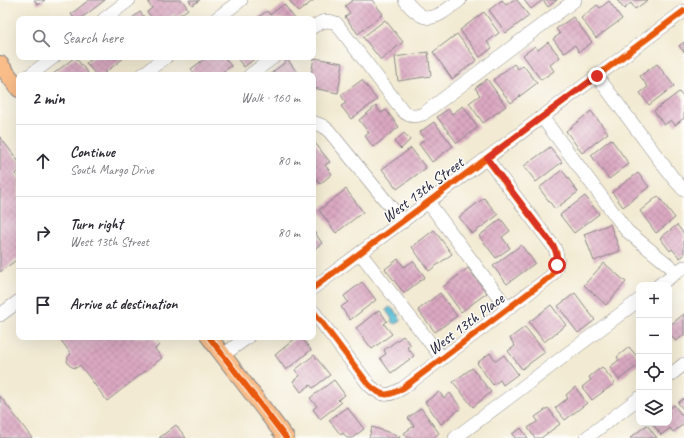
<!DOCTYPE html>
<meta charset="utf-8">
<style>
body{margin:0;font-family:Caveat,sans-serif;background:#f2f2f3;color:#2b2b33}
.controls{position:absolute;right:12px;bottom:12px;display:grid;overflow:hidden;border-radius:8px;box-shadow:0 4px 16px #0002}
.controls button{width:36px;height:36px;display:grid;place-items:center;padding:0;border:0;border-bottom:1px solid #e1e1e2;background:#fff;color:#2b2b33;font:20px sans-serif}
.stop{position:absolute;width:12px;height:12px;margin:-9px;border:3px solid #d93025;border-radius:50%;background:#fff}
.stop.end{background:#d93025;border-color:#fff;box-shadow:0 1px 4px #0008}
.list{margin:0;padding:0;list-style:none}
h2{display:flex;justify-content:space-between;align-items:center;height:52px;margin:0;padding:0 16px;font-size:17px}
h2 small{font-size:13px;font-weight:400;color:#7c7c81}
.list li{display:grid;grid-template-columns:26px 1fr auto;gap:12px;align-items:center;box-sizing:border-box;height:72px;padding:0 16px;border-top:1px solid #e1e1e2}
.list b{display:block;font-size:15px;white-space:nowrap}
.list p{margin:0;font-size:13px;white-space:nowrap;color:#7c7c81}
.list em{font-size:13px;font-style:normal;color:#7c7c81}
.icon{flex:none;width:22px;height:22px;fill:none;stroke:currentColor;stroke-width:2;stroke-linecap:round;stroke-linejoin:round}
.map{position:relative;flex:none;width:684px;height:438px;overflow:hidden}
.search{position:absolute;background:#fff;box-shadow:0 4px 16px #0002;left:16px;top:16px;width:300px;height:44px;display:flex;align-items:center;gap:10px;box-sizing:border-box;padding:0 14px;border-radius:8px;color:#7c7c81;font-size:15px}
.panel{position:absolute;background:#fff;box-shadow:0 4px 16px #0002;left:16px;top:72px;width:300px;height:268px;border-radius:8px}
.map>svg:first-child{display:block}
.water{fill:url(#water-ripples);stroke:#3d7088}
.building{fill:url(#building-cross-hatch)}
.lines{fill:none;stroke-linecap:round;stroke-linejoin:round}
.minor-casing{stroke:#8a8686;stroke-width:14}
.major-casing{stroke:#8a8686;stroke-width:18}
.minor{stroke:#fff;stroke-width:13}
.major{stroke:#f8bd89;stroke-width:16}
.cycleway-casing{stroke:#fdfcf7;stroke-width:8}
.cycleway{stroke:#e8590c;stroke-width:6}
.route{stroke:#d93025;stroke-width:5}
.labels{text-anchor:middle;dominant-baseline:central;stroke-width:3;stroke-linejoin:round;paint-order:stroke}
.street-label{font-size:16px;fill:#22223b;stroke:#fdfcf7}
</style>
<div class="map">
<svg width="684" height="438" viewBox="0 0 684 438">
<defs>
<pattern id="water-ripples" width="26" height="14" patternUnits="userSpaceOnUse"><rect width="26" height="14" fill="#58bed6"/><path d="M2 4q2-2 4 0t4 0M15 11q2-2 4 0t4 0" fill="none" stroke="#489aaf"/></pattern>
<pattern id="building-cross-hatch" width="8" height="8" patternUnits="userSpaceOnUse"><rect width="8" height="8" fill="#daa8c1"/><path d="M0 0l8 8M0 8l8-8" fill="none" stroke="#bb90a7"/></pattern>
</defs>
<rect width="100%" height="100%" fill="#fdfcf7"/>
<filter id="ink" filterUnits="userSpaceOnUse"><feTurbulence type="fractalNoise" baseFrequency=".025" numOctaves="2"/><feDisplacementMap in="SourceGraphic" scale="8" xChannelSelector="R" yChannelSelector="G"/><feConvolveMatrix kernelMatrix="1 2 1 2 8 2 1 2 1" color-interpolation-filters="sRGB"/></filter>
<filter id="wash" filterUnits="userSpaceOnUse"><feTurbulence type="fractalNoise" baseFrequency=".012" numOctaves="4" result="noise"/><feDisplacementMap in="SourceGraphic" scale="16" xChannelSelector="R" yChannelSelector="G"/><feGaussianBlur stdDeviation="0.9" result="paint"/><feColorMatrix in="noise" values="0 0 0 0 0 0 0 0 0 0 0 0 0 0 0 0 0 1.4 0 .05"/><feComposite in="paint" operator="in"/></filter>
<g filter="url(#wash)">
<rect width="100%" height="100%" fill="#f2ead2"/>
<!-- water -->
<polygon class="water" points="390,307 398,314 401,321 396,324 391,322 392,319 386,310"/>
<g id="blocks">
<!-- building -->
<g class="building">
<polygon points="34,0 45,0 38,5"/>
<polygon points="89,0 105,0 80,19 75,19 71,14"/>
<polygon points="153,0 182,0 188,9 177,17 174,14 168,19 153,19 147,12 152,8 148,3"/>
<polygon points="189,0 200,0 192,5"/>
<polygon points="289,0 314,0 298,12"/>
<polygon points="353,0 372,0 383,14 358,34 345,17 350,13 345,6"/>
<polygon points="502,0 506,5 513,0 517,0 529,16 506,33 489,10"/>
<polygon points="524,0 557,0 548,7 543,0 531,9"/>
<polygon points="617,0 648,0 635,9 631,3 624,9"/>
<polygon points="609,1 622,19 596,38 581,18 597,5 600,8"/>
<polygon points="284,4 295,19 256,19 267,11 270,15"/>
<polygon points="140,12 146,19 131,19"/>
<polygon points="484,12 499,33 487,42 492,48 480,57 460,30"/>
<polygon points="573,17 592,42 579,52 575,45 564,53 553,39 560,34 556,29"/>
<polygon points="385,20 403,42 381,60 363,37"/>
<polygon points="457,34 477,60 452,79 433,52"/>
<polygon points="548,42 560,57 550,65 554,71 541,80 523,55 535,46 538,50"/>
<polygon points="684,42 684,52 679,46"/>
<polygon points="428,52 431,76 398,81 395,57"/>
<polygon points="75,57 88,73 86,75 52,75"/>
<polygon points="94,57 125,57 102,75 96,75 86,63"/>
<polygon points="207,57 224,57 231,66 218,75 196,75 191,69"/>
<polygon points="236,57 257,57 244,67"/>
<polygon points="314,58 343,63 338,93 313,88 313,75 311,75"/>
<polygon points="288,60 299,75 269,75"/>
<polygon points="514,64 518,69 523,65 537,83 511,103 493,80"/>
<polygon points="657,64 674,86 649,105 640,93 648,87 640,76"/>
<polygon points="487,79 506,106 483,123 469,103 480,95 475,88"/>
<polygon points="362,80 377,100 351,119 341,106 346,103 341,95"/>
<polygon points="679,92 684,98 684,118 675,125 671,120 664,125 654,111"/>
<polygon points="376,106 381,113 386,110 399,127 373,147 365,136 369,133 359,120"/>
<polygon points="463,106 478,127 457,143 437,117 448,109 452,114"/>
<polygon points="591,111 608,133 582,153 566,131"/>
<polygon points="434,122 453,146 432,162 419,144 425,139 420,132"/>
<polygon points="404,133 410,140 401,149 394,142"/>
<polygon points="0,137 19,162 19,171 15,174 19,179 19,258 0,272"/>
<polygon points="611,139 629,164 609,179 591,155"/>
<polygon points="315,143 330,162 325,165 332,174 320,184 314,176 313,178 313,145"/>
<polygon points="550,147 562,162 536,182 524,166"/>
<polygon points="411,148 426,168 397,189 382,169"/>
<polygon points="562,170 578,192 555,209 539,188"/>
<polygon points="638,173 649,187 623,207 612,192"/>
<polygon points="346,189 363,212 336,233 319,210"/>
<polygon points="585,196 599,214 574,233 560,215"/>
<polygon points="658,196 675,218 656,233 640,211"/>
<polygon points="484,198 498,215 472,234 459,217"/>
<polygon points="501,219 510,231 502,237 510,248 496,258 479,236"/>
<polygon points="610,224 620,251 594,261 584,234"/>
<polygon points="677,225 684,234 684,255 680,258 672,249 670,251 660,238"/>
<polygon points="313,230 322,243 313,250"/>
<polygon points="434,230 452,254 429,271 412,247"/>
<polygon points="521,245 535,263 507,284 493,266"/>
<polygon points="398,259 404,267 413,261 425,277 404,293 385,269"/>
<polygon points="604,263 626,282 606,305 584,285"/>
<polygon points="468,268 487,293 461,312 443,287"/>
<polygon points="362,282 376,300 350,320 341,307 348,302 344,296"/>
<polygon points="440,293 457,316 435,332 418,310"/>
<polygon points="575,293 595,320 578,333 558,306"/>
<polygon points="551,305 566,325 544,342 529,322"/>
<polygon points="379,310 387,321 384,324 392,334 372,349 356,328"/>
<polygon points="684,314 684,335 676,341 669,333 669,326"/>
<polygon points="525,327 545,352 522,369 508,351 515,346 510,338"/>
<polygon points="403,336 411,345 407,347 414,356 391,373 380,358 386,354 384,350"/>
<polygon points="62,337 153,337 159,345 155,349 162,358 107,401 80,365 76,368 72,367 69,365 67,361 68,357 71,354 60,339"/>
<polygon points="297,337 301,337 311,350 286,370 275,355"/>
<polygon points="629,347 639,359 639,364 619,380 610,367 619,360 617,357"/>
<polygon points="490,353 496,361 504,355 518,374 503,385 500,380 493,385 477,363"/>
<polygon points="314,355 330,375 313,388 310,385 301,392 293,381 300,376 295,370"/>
<polygon points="602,367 615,383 592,400 582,387 591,380 589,377"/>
<polygon points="472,368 491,392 473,407 453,382"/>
<polygon points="334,380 345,395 338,400 341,403 320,419 313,409 317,406 310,398"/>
<polygon points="575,387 587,403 565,420 555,408 568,398 566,395"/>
<polygon points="439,392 444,398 450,393 461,408 441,424 425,402"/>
<polygon points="0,396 32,438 0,438"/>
<polygon points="684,398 684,410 678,403"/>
<polygon points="674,405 684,418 684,424 673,432 670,428 661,435 652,423 669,423 669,409"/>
<polygon points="347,407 364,429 352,438 347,438 343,433 341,435 329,420"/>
<polygon points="421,408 439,433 433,438 408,438 404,433 414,426 408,418"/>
<polygon points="548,408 560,424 541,438 535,438 528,428 538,421 535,417"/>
<polygon points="176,425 186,438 159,438"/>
<polygon points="647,425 657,438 630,438"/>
<polygon points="372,427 400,436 399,438 369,438"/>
<polygon points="521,428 528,438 515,438 512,434"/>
</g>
</g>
</g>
<g filter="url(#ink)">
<use href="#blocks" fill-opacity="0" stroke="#8a8686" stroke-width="1"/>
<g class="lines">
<!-- minor casing -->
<g class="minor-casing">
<g id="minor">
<path d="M405 0C426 28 436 18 460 0"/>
<polyline points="104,19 129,0"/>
<polyline points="216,19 241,0"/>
<path d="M313 27C321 22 326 19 336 23L403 111C409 117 415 117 423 114L575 0"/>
<polyline points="30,75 54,57"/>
<polyline points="142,75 166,57"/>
<polyline points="250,75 274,57"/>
<polyline points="597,76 673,178 684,190"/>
<polyline points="542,117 627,231 677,272"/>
<polyline points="313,122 323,126 329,131 403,222"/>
<polyline points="428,202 508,309"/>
<polyline points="360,253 442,358"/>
<polyline points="659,285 684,267"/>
<polyline points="313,288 684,11"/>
<path d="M313 311 369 385C382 397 388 397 403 388L551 276C559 266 559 258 554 247L487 159"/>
<polyline points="0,315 19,301"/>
<polyline points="223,355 248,337"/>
<polyline points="669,376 684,364"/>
<polyline points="455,438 639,300"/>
<polyline points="586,438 639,398"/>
</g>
</g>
<!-- major casing -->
<g class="major-casing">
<g id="major">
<polyline points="0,64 19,89"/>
<polyline points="209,337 286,438"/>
</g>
</g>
<!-- minor -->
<use href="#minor" class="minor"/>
<!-- major -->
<use href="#major" class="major"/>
<!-- cycleway casing -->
<g class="cycleway-casing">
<g id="cycleway">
<polyline points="313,288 684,11"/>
<path d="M313 311 369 385C382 397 388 397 403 388L551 276C559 266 559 258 554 247L487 159"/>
<polyline points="209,337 286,438"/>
</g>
</g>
<!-- cycleway -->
<use href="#cycleway" class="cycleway"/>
</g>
</g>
<g class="lines" filter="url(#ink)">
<!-- route -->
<polyline class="route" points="557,265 558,259 554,247 487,158 597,76"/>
</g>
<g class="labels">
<!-- street labels -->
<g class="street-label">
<text transform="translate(423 190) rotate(-37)">West 13th Street</text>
<text transform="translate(466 324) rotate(-37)">West 13th Place</text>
</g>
</g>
</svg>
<div class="controls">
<button>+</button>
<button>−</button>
<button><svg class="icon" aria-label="locate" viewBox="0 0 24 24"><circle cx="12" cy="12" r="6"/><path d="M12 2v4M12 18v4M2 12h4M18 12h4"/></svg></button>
<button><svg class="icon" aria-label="layers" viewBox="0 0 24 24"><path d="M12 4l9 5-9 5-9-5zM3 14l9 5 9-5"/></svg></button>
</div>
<div class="stop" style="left:557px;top:265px"></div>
<div class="stop end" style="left:597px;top:76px"></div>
<div class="search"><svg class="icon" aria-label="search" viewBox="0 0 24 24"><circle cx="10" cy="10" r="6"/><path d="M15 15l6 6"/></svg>Search here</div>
<section class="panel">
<h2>2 min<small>Walk · 160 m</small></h2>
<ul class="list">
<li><svg class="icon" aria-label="ahead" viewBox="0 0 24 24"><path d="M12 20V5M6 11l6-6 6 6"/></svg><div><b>Continue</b><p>South Margo Drive</p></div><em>80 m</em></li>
<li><svg class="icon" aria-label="right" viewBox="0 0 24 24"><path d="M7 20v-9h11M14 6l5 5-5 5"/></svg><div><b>Turn right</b><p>West 13th Street</p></div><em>80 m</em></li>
<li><svg class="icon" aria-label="arrive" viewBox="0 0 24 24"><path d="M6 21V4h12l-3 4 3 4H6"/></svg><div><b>Arrive at destination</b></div></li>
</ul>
</section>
</div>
